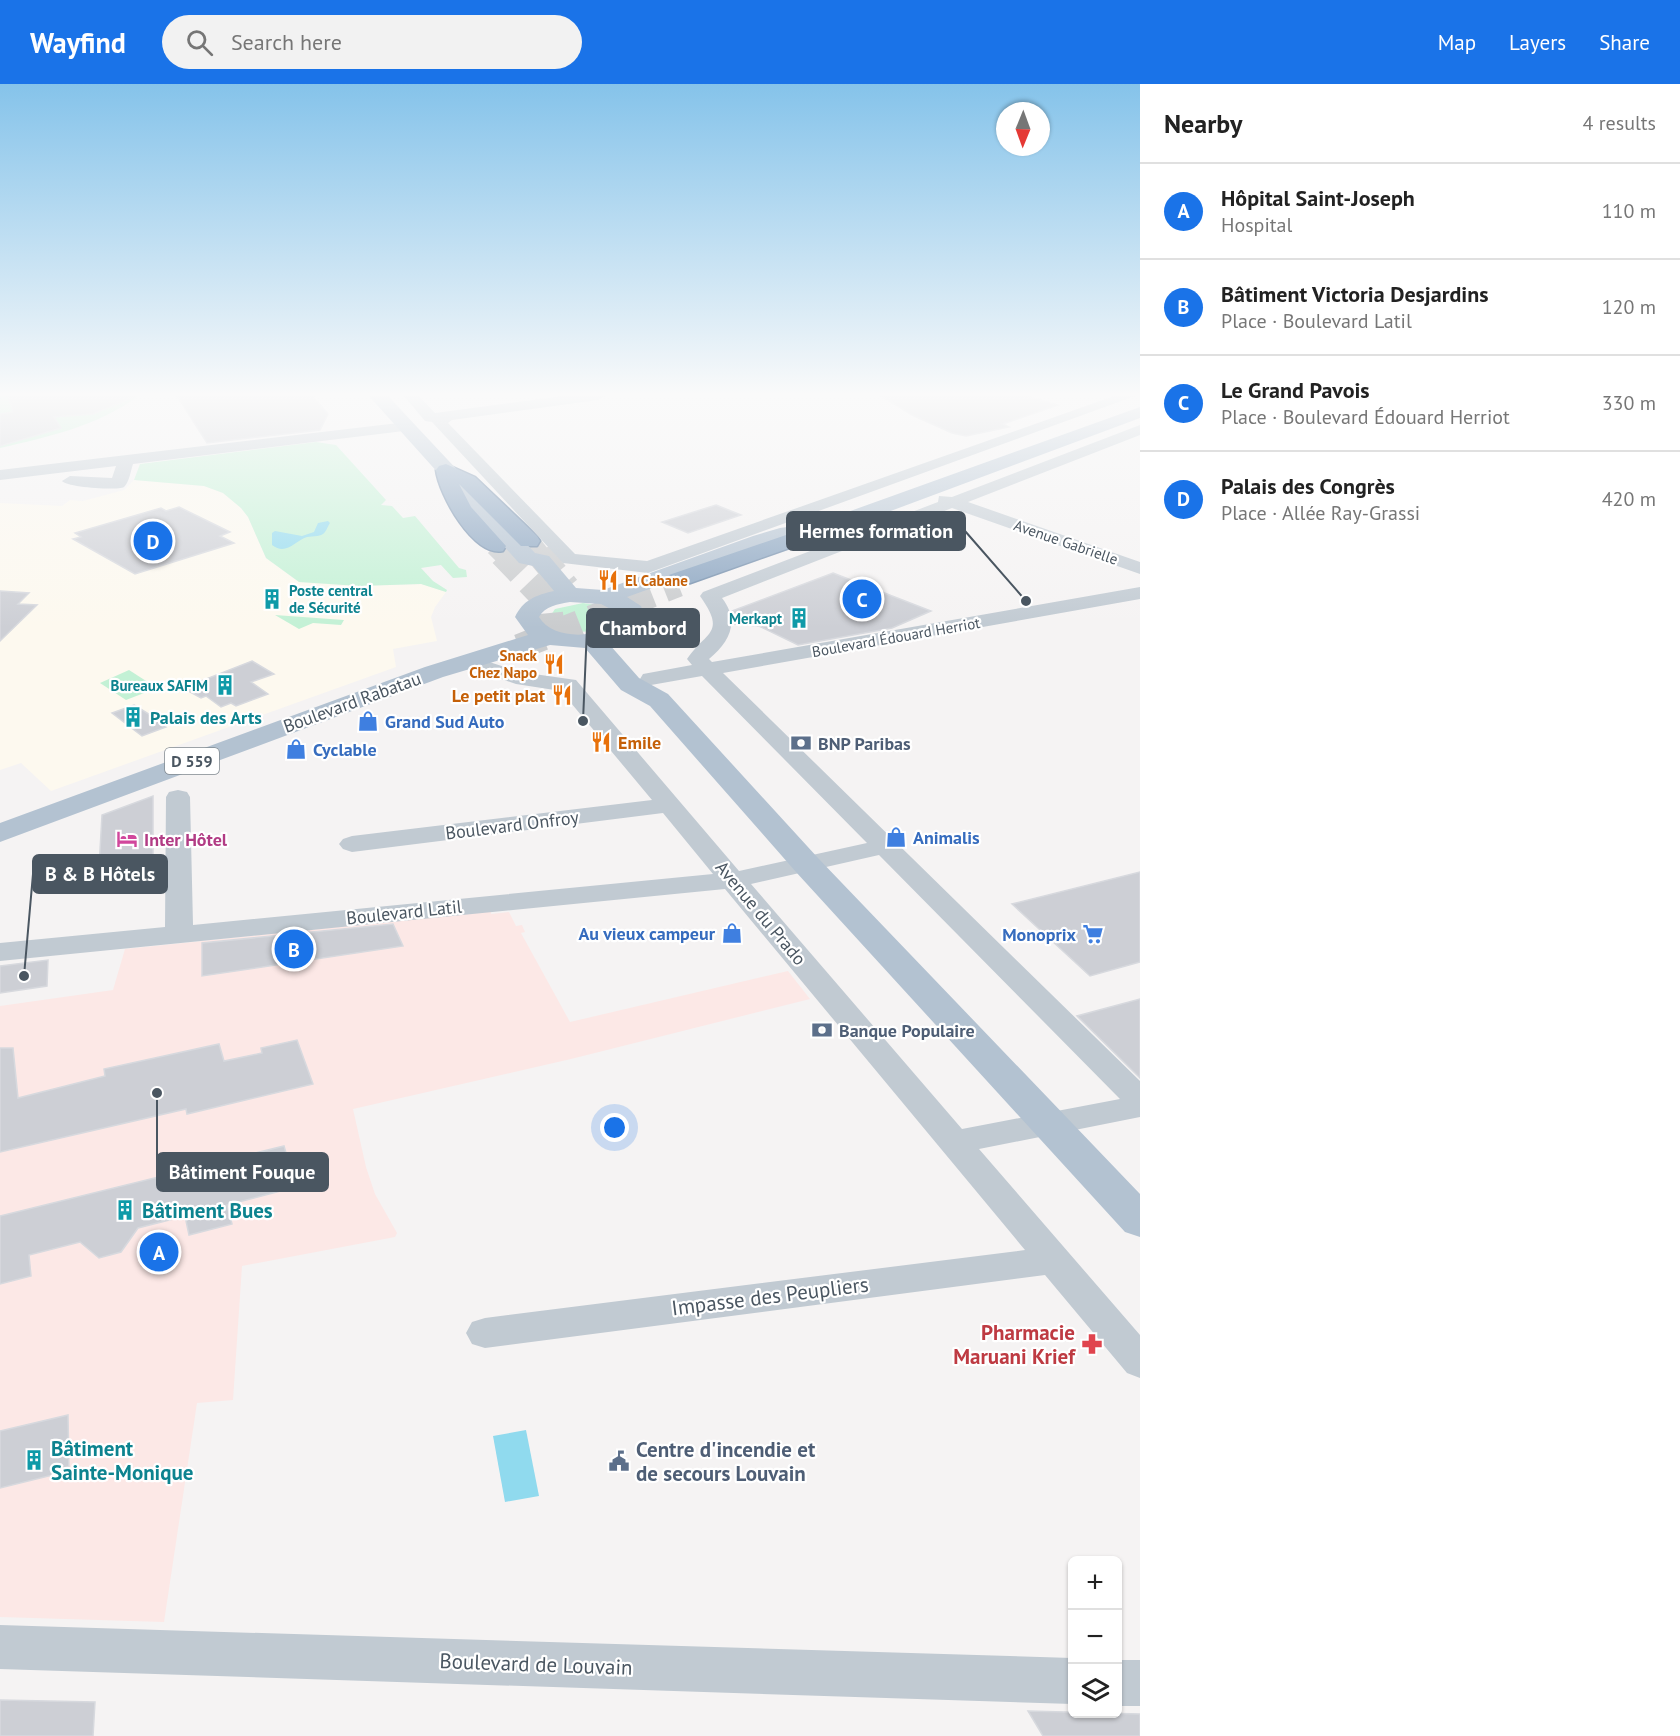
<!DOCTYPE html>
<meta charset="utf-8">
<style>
body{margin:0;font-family:"PT Sans",sans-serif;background:#f2f2f2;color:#222}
.controls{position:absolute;right:18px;bottom:18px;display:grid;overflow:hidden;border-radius:9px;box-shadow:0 2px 4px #0004}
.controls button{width:54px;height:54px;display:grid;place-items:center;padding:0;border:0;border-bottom:2px solid #e0e0e0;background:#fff;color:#222;font:30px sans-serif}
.compass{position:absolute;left:996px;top:18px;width:54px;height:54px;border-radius:50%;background:#fff;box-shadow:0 2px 4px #0004;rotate:181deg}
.you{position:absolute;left:615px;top:1044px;width:21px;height:21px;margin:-15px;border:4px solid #fff;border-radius:50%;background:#1a73e8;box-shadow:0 0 0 9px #1a73e833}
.badge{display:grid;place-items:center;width:39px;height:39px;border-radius:50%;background:#1a73e8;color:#fff;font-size:20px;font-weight:700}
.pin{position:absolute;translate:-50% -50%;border:3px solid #fff;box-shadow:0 2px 6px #0006}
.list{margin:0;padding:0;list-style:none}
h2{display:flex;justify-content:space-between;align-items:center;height:78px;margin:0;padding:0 24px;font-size:26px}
h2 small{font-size:20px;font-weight:400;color:#767676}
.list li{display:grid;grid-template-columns:39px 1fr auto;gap:18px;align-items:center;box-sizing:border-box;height:96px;padding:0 24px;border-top:2px solid #e0e0e0}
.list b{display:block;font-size:22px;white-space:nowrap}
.list p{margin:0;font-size:20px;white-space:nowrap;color:#767676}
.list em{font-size:20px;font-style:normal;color:#767676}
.icon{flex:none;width:33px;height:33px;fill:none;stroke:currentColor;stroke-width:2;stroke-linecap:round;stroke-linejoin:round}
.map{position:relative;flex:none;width:1140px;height:1652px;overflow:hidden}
header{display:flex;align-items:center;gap:36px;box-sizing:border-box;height:84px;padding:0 30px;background:#1a73e8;color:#fff}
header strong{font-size:28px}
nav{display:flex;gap:33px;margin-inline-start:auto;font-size:21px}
.search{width:420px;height:54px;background:#f2f2f2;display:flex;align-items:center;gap:15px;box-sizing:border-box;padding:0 21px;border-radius:33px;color:#767676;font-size:22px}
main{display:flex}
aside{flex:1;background:#fff}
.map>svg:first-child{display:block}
.commercial{fill:#fdf9ef}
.medical{fill:#fce8e6}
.green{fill:#c3f1d5}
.water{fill:#90daee}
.building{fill:#cdcfd5;stroke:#d7d9de;stroke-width:1.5}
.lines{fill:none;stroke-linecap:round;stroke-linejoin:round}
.highway-tunnel-far1{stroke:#caccce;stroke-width:20;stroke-dasharray:20 10;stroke-linecap:butt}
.highway-tunnel{stroke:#caccce;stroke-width:26;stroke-dasharray:26 13;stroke-linecap:butt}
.highway-casing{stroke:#7690ad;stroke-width:3}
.minor{fill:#c1cad2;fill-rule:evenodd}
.major{fill:#b3c2d1;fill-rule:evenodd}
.highway{fill:#8ba5c1;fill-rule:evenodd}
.labels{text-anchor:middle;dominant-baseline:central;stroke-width:4.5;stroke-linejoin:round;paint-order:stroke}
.far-street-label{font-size:15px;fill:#4a5661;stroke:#fff}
.far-food-label{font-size:15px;font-weight:bold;fill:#c56008;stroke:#fff;text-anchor:start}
.far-culture-label{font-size:15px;font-weight:bold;fill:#0d838f;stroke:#fff;text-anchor:end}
.shield{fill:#fff;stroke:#808990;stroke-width:1.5}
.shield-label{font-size:16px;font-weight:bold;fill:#4a5661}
.food-label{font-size:18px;font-weight:bold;fill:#c56008;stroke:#fff;text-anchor:end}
.street-label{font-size:18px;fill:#4a5661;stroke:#fff}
.culture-label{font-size:18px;font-weight:bold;fill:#0d838f;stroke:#fff;text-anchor:start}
.shop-label{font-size:18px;font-weight:bold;fill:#366cbe;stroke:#fff;text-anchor:start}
.service-label{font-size:18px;font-weight:bold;fill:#4e5e75;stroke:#fff;text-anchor:start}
.hotel-label{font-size:18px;font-weight:bold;fill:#b23c85;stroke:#fff;text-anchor:start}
.near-culture-label{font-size:21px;font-weight:bold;fill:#0d838f;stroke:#fff;text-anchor:start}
.near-street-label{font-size:21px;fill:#4a5661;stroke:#fff}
.near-health-label{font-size:21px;font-weight:bold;fill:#be3a42;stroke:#fff;text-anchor:end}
.near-service-label{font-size:21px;font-weight:bold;fill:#4e5e75;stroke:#fff;text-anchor:start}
.leader{fill:none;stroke:#4a5661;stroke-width:2}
.callout-dot{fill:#4a5661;stroke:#fff;stroke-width:2}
.callout{fill:#4a5661;stroke:#4a5661;stroke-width:2}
.callout-label{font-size:20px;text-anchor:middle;font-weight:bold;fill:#fff}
</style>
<header>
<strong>Wayfind</strong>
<div class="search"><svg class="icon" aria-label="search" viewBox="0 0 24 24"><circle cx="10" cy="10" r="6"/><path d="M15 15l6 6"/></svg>Search here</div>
<nav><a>Map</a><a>Layers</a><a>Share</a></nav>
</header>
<main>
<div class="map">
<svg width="1140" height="1652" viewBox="0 0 1140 1652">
<rect width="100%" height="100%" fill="#f5f3f3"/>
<!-- commercial -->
<polygon class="commercial" points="134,396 204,402 223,409 241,424 248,433 266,474 299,498 359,502 422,500 446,508 435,523 431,533 437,557 393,565 396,583 51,707 21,679 0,686 0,419 62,422 70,416 83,417 124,406"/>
<!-- medical -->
<polygon class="medical" points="491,827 491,830 509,828 516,842 522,841 525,848 521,849 570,938 788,887 810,915 571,975 353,1025 366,1083 375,1110 397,1149 395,1153 242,1182 233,1316 197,1319 164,1538 0,1533 0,922 113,906 125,865"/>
<!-- green -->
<g class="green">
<path d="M0 312H138C98 342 48 353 0 364Z"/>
<polygon points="316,358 336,361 386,416 381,421 392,422 403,434 415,432 459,484 466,486 467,493 453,494 441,481 421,484 433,497 447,506 446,508 421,500 359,502 299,498 266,474 248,433 241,424 223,409 204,402 134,396 140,380"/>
<path d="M583 519 604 522 615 531V536C602 551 560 553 549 534L555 525Z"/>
<polygon points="275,531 344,536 341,541 313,539 299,545"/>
<polygon points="129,586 157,604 126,616 100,599"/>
</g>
<!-- water -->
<g class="water">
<path d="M328 437 330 439C328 442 327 445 325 448 322 453 313 452 307 453 295 457 286 472 272 461V449L275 447 302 452 314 448 318 439Z"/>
<polygon points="526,1346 539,1412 505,1418 493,1352"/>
</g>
<!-- building -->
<g class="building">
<polygon points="8,312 134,312 134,313 93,330 54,333 61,344 0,362 0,330 13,328"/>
<polygon points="177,312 313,312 328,330 320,346 207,359"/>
<polygon points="881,312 1027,312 1058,321 1003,340 1009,343 966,352 952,349 912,331"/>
<polygon points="716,421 741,431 688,449 662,438"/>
<polygon points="179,423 230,448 220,452 234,459 135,490 73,455 81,453 75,449 161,424 166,427"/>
<polygon points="833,489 931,527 892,544 798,561 759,542 733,540 732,527"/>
<polygon points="0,507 29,509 18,520 37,521 0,557"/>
<polygon points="252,577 274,590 251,598 268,610 236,622 231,619 221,623 206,612 201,614 183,604"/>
<polygon points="134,621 157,635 166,643 142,652 112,629"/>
<polygon points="153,712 153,779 99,784 102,731"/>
<polygon points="1140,788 1140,878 1090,892 1012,820"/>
<polygon points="393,840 403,862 202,892 202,859"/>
<polygon points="48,876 47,902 0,909 0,882"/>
<polygon points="1140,915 1140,994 1077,932"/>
<polygon points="297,956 313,1000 187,1030 186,1025 0,1068 0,964 13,964 18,1014 105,992 104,985 219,960 224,977 262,969 261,964"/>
<polygon points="284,1062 296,1103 227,1121 232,1140 189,1151 185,1132 138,1144 121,1168 99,1174 80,1158 29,1171 31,1192 0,1200 0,1132"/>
<polygon points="68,1331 69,1387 0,1404 0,1347"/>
<polygon points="0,1616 95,1618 93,1652 0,1652"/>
<polygon points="1028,1627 1140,1630 1140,1652 1043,1652"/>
</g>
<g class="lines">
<!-- highway-tunnel-far1 -->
<g class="highway-tunnel-far1">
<polyline points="529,457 540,471"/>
<polyline points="495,462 504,471"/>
</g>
<!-- highway-tunnel -->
<g class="highway-tunnel">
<polyline points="502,470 549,519 551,539 538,555"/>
<polyline points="539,470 567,504"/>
<polyline points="519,563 678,500"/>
</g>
<!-- highway casing -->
<g class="highway-casing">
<g id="highway">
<path d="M446 380 475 393 537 452 540 457 537 462H521L459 400 471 423 506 462 503 467C474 474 439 411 436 386L439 382Z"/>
<polygon points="821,439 829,440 832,445 829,450 682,502 666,502 662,497 666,492"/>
</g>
</g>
<!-- minor -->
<g class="minor">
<polygon points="404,312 419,312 435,329 563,312 605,312 598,316 452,336 448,339 575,470 647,477 1114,312 1135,312 648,489 563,479 432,338 425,337"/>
<path d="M407 338 415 343 412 346 133 380C131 386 129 399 124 403 117 407 66 403 62 397L70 392 112 394 116 382 0 396V386Z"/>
<path d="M1140 341V351L968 418 1140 478V490L952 424 722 514C740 537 730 558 709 575L712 578 1140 503V515L723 589 1140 997V1033L979 1065 1140 1251V1294L1127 1289 1045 1191 485 1264 472 1260 466 1249 472 1238 485 1234 1025 1166 725 805 0 877V859L165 843 166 713 169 708 178 706 187 708 190 713 193 841 713 790 663 729 352 768 343 765 339 760 343 755 352 752 652 716 561 607 516 600 464 582 461 578 464 574 471 572 520 588 576 596 739 787 867 759 702 592 651 601 643 600 640 595 643 590 692 581 687 575C706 547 727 550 700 512L703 508 938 418 939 412 952 413ZM879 771 1120 1015 962 1045 751 800Z"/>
<polygon points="0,1541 1072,1574 1072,1620 0,1585"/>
<rect x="1118" y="1576" width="22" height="46"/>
</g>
<!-- major -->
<path class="major" d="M369 312H388L535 469 549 472 576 504 603 506 753 452 780 444 817 439 1140 323V334L829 450 783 457 627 513 641 522 646 538 634 551 609 560 639 594 668 610 818 774 1140 1110V1153L1125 1148 796 788 650 622 621 606 585 564 550 561 443 593 0 758V739L425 583 528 551 515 533C523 516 536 511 554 507L533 482 519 479ZM570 518 601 520 620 530 622 536C602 554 554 558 539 533 545 522 558 520 570 518Z"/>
<!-- highway -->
<use href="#highway" class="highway"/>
</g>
<!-- sky -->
<linearGradient id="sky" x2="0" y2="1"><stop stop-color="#85c3ea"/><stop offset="0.57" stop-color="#fafafa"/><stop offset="1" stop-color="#fafafa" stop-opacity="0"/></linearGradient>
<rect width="1140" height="544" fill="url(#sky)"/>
<!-- icons -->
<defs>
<g id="restaurant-bare" transform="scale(1.62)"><path d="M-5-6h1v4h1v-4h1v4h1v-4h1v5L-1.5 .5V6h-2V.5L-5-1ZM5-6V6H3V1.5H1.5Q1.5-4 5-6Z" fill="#e8710a" stroke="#fff" stroke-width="2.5" paint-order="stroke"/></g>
<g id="building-bare" transform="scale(1.62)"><path d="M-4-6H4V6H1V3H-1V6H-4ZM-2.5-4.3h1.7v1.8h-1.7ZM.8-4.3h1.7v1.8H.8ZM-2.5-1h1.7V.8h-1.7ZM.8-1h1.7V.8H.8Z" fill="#0f9aa8" stroke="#fff" stroke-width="2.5" paint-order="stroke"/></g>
<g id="shop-bare" transform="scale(1.62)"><path d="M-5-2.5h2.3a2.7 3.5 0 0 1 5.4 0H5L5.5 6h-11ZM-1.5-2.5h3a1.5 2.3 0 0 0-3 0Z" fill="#3f7fe0" stroke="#fff" stroke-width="2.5" paint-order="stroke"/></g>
<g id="bank-bare" transform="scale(1.62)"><path d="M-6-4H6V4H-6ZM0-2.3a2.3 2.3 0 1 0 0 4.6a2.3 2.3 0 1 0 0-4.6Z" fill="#5c6f8a" stroke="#fff" stroke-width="2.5" paint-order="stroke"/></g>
<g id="hotel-bare" transform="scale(1.62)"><path d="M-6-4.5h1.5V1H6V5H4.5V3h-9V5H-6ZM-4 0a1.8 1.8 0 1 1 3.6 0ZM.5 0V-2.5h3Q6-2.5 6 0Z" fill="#d1479c" stroke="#fff" stroke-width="2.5" paint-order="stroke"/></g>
<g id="supermarket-bare" transform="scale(1.62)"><path d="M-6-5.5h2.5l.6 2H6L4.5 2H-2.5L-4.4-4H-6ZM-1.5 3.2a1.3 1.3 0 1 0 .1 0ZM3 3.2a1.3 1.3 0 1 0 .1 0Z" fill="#3f7fe0" stroke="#fff" stroke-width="2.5" paint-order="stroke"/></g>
<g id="pharmacy-bare" transform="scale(1.62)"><path d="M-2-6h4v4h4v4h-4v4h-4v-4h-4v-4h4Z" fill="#e0444e" stroke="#fff" stroke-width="2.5" paint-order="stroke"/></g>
<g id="civic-bare" transform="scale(1.62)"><path d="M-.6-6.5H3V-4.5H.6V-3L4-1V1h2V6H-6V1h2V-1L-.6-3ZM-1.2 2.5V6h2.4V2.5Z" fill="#5c6f8a" stroke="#fff" stroke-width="2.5" paint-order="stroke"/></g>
</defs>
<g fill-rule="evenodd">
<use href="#restaurant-bare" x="608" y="496"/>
<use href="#building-bare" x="272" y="515"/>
<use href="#building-bare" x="799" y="534"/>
<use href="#restaurant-bare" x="554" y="580"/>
<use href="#building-bare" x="225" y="601"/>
<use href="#restaurant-bare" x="562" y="611"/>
<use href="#building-bare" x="133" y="633"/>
<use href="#shop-bare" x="368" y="637"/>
<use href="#restaurant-bare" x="601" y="658"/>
<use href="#bank-bare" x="801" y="659"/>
<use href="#shop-bare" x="296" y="665"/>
<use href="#shop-bare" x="896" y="753"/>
<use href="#hotel-bare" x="127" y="755"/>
<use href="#shop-bare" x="732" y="849"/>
<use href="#supermarket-bare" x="1093" y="850"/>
<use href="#bank-bare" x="822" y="946"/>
<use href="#building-bare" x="125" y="1126"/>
<use href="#pharmacy-bare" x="1092" y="1260"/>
<use href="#building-bare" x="34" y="1376"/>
<use href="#civic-bare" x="619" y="1377"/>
</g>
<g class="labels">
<!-- far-street labels -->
<g class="far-street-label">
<text transform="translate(1066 458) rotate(19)">Avenue Gabrielle</text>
<text transform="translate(896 553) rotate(-10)">Boulevard Édouard Herriot</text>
</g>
<!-- far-food labels -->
<g class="far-food-label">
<text x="625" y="496">El Cabane</text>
<text x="537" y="571" text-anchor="end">Snack<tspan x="537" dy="17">Chez Napo</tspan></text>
</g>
<!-- far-culture labels -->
<g class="far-culture-label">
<text x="289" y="506" text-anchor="start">Poste central<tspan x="289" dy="17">de Sécurité</tspan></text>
<text x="782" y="534">Merkapt</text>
<text x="208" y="601">Bureaux SAFIM</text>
</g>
<!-- shield labels -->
<rect class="shield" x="165" y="664" width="54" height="26" rx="4.5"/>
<g class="shield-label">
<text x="192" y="677">D 559</text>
</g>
<!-- food labels -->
<g class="food-label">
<text x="545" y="611">Le petit plat</text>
<text x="618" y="658" text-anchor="start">Emile</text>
</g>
<!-- street labels -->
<g class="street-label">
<text transform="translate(352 618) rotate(-20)">Boulevard Rabatau</text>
<text transform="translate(512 741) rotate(-7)">Boulevard Onfroy</text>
<text transform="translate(404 828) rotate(-6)">Boulevard Latil</text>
<text transform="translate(761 829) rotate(50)">Avenue du Prado</text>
</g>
<!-- culture labels -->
<g class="culture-label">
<text x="150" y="633">Palais des Arts</text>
</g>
<!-- shop labels -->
<g class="shop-label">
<text x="385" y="637">Grand Sud Auto</text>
<text x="313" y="665">Cyclable</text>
<text x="913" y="753">Animalis</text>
<text x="715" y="849" text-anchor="end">Au vieux campeur</text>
<text x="1076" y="850" text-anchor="end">Monoprix</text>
</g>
<!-- service labels -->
<g class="service-label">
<text x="818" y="659">BNP Paribas</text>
<text x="839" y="946">Banque Populaire</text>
</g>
<!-- hotel labels -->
<g class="hotel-label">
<text x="144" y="755">Inter Hôtel</text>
</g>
<!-- near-culture labels -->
<g class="near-culture-label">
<text x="142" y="1126">Bâtiment Bues</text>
<text x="51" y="1364">Bâtiment<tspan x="51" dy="24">Sainte-Monique</tspan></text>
</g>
<!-- near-street labels -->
<g class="near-street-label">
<text transform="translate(770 1212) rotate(-7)">Impasse des Peupliers</text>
<text transform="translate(536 1580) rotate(2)">Boulevard de Louvain</text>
</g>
<!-- near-health labels -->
<g class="near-health-label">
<text x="1075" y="1248">Pharmacie<tspan x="1075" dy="24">Maruani Krief</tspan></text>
</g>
<!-- near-service labels -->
<g class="near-service-label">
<text x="636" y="1365">Centre d'incendie et<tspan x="636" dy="24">de secours Louvain</tspan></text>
</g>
</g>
<!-- callouts -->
<path class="leader" d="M1026 517L965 447M583 637L587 544M24 892L33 790M157 1009L157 1088"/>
<g class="callout-dot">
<circle cx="1026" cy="517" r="6"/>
<circle cx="583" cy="637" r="6"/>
<circle cx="24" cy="892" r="6"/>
<circle cx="157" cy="1009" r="6"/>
</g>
<g class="callout">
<rect x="787" y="428" width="178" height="38" rx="6"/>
<rect x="587" y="525" width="112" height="38" rx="6"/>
<rect x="33" y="771" width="134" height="38" rx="6"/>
<rect x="157" y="1069" width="171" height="38" rx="6"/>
</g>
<g class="callout-label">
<text x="876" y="454">Hermes formation</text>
<text x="643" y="551">Chambord</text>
<text x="100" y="797">B &amp; B Hôtels</text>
<text x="242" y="1095">Bâtiment Fouque</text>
</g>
</svg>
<div class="controls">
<button>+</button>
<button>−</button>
<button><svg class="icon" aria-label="layers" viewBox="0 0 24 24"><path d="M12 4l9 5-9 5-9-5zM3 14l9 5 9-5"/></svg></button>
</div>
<svg class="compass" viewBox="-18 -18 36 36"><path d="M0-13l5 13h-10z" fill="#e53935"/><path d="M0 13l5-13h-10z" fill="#767676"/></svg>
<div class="you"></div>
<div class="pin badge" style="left:159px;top:1168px">A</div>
<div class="pin badge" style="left:294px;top:865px">B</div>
<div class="pin badge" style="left:862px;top:515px">C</div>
<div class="pin badge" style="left:153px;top:457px">D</div>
</div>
<aside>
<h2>Nearby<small>4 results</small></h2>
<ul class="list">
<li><span class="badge">A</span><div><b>Hôpital Saint-Joseph</b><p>Hospital</p></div><em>110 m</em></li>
<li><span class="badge">B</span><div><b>Bâtiment Victoria Desjardins</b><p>Place · Boulevard Latil</p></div><em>120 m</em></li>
<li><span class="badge">C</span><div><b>Le Grand Pavois</b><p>Place · Boulevard Édouard Herriot</p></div><em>330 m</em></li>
<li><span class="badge">D</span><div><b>Palais des Congrès</b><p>Place · Allée Ray-Grassi</p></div><em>420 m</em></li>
</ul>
</aside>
</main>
